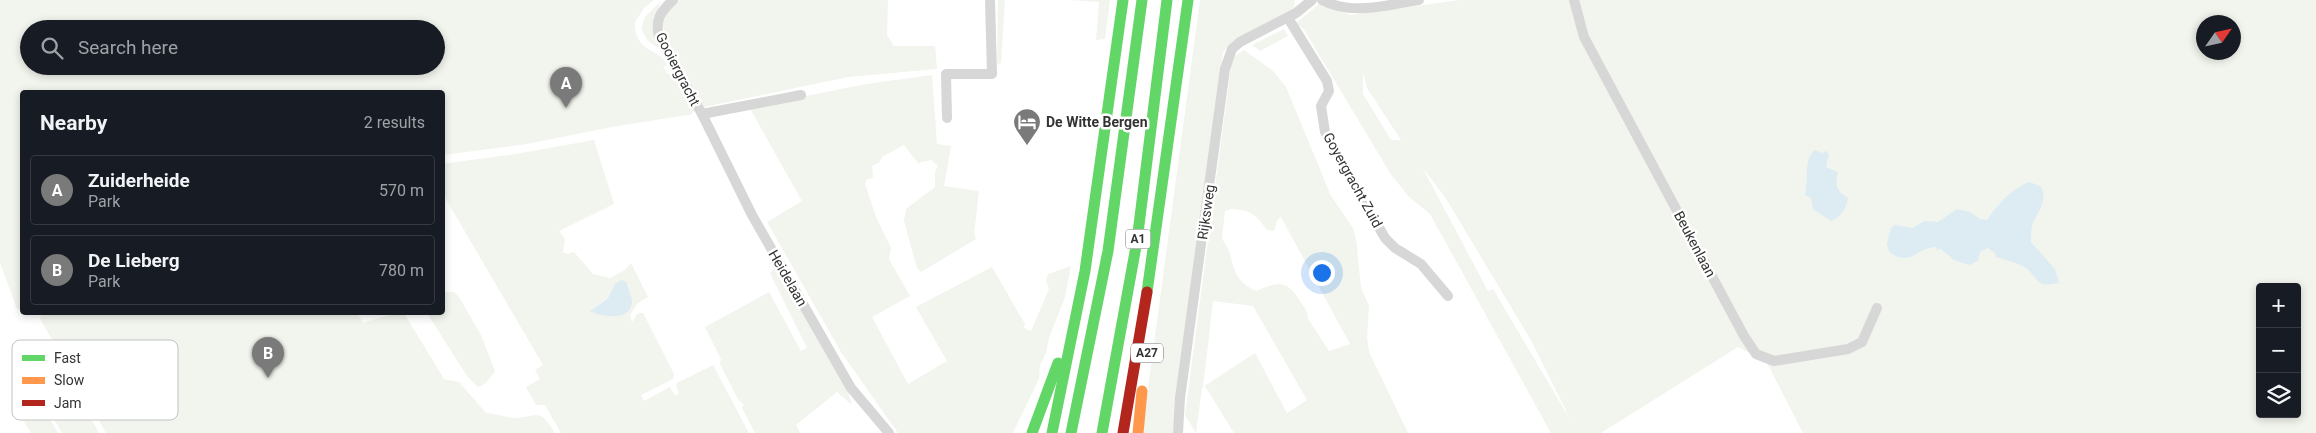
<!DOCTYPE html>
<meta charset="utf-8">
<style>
body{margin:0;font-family:Roboto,sans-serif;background:#242831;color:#f1f3f6}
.controls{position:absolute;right:15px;bottom:15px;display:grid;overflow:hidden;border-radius:5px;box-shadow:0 2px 8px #0003}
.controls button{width:45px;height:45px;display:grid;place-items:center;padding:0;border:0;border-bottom:1px solid #363941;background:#171b24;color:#f1f3f6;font:25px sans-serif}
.compass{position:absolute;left:2196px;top:15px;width:45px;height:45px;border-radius:50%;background:#171b24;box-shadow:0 2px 8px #0003;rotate:56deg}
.you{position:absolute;left:1321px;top:272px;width:18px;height:18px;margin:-12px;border:4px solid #fff;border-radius:50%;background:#1a73e8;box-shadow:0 0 0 8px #1a73e833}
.badge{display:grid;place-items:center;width:32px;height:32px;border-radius:50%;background:#7a7a7a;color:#fff;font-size:16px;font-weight:700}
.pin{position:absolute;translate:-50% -41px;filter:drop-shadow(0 1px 2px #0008)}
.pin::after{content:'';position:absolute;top:26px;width:18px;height:15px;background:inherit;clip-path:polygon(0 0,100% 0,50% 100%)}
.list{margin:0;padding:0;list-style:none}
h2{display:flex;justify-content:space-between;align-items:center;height:65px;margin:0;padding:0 20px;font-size:21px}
h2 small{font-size:16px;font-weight:400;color:#9ea1a6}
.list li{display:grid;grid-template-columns:32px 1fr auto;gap:15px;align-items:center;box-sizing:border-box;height:70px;margin:0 10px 10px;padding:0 10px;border:1px solid #363941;border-radius:5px}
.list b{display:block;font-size:19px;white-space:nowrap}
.list p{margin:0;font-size:16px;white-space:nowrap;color:#9ea1a6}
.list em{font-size:16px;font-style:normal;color:#9ea1a6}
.icon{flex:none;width:28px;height:28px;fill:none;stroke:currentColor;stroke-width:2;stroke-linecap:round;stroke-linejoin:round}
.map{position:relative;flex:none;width:2316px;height:433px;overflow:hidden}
.search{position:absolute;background:#171b24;box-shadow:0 2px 8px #0003;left:20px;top:20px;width:425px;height:55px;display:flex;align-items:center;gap:12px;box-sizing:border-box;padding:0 18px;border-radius:28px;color:#9ea1a6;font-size:19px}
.panel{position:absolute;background:#171b24;box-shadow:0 2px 8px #0003;left:20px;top:90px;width:425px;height:225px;border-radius:5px}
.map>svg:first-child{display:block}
.green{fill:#f1f5ed;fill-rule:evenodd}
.water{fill:#ddebf3}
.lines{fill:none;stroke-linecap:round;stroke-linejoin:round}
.street{stroke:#d7d7d7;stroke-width:10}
.fast{stroke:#63d668;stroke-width:11}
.slow{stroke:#ff974d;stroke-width:11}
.jam{stroke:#b3261e;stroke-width:11}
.labels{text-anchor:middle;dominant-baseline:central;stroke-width:5;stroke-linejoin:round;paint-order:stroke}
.shield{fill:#fff;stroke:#707070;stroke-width:1}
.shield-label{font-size:12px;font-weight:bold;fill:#333}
.street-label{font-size:14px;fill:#333;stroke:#fff}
.poi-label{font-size:14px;font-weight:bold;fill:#333;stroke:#fff;text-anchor:start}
.key{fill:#fff;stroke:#c2c2c2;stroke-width:1}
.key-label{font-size:14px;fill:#333}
</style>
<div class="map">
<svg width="2316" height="433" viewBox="0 0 2316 433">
<rect width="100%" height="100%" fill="#fff"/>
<!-- green -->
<g class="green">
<path d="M0 0H654L644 8 635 22C634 54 661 48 667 65L663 67 668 74 673 73 696 111 692 112 693 114 612 127 527 144 443 155 442 92H22V309H17L0 263ZM29 29H436V66H29Z"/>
<polygon points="679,0 888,0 887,35 894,46 935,46 937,69 848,77 704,107 667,41 662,22 664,14"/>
<polygon points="998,0 1005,0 1001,63 997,64"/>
<polygon points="1070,0 1110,0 1105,39 1096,40 1099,2"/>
<polygon points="1200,0 1295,0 1294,8 1233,41 1223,52 1173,433 1142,433"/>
<path d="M1460 0H2316V433H1803L1766 361 1738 347 1601 433H1551L1430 214 1409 197 1390 173 1303 28 1295 24 1320 3 1351 15ZM2204 22H2234V52H2204ZM1363 72 1367 88 1401 140H1391L1363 94ZM1422 167 1445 197 1532 342 1571 421 1493 289 1488 291ZM2260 287H2297V414H2260Z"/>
<path d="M661 1C653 20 653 31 661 50L648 41 641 29 645 17Z"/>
<polygon points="1284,29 1288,36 1260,51 1252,45"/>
<path d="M1244 50 1273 71 1286 87 1331 196 1353 228 1356 239 1361 288 1369 306 1367 337 1369 352 1408 433H1234L1205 386 1202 388 1196 433 1185 415 1231 66 1235 56ZM1231 209C1252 210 1255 214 1267 230L1274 231 1277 221 1281 217 1350 344 1329 351 1308 319C1308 312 1304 307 1300 301 1287 279 1278 282 1256 291 1226 277 1237 257 1222 239L1225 211ZM1213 301 1253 306 1307 400 1287 413 1255 353 1203 387Z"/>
<polygon points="932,75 937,144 951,146 944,186 979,191 974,233 976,239 921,272 917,268 904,221 906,209 935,187 935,172 938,166 931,160 918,163 904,145 882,157 880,162 872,166 873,178 867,179 865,184 876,217 891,248 889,259 910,296 872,317 908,384 947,361 916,307 992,267 1025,324 1024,328 1031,331 1049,289 1046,281 1048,274 1071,266 1065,297 1049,338 1046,353 1040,365 1039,379 1013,433 898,433 841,352 767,222 802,201 749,107 867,84"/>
<path d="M594 140 614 204 559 231 565 239 563 252 568 254 574 252 593 274 610 278 625 270 631 263 648 297 638 303 630 315 632 322 638 313H643L674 374 673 379 641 395 644 401 670 387 675 396 679 393 676 386 677 383 713 365 749 433H561L545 405H536L526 387 540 379 535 370 543 365 443 194 442 164 516 154ZM627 283 631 307C620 321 606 314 591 310Z"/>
<polygon points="777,266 846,385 852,405 837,392 796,425 800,433 755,433 742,408 744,404 739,401 720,364 721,359 705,327 769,292 801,351 807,348 770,273"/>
<polygon points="447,292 454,292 459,297 481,335 495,371 485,384 478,387 467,376 427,313 442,312 443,295"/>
<path d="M47 312H357L363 323 396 313H404L444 379 459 382 486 413C495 414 510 418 517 418 542 415 540 410 555 433H106L39 317Z"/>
<polygon points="49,379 57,393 40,403 58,433 31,433 11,400"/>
<polygon points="73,386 99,433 62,433 44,402"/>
</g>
<!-- water -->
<g class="water">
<path d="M1814 150 1822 153 1826 151 1829 154 1826 167 1838 172C1835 186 1836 190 1848 198 1846 209 1841 217 1831 221L1813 209 1811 198 1805 195C1809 179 1803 163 1814 150Z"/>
<path d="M2029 182 2040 186C2050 199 2037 212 2032 225 2031 230 2031 236 2031 242L2055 269 2059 283C2035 287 2041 281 2026 268 2023 265 2001 258 1996 257L1995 253 1988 248 1980 252 1978 261 1969 265 1954 260 1941 249H1938V252L1936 247C1917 247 1911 268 1889 252L1887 243 1891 228 1895 225 1912 228 1925 221 1938 222 1957 209 1970 212 1980 219 1987 220C1999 203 2009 191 2029 182Z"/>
<path d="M622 280 627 283C628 289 632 296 632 302 631 322 601 317 590 311L608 298 615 284Z"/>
</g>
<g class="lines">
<!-- street -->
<g class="street">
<path d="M673 0C660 12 655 20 659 37L702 114 752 215 851 388 889 433"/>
<path d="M1322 0C1353 16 1385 5 1419 0"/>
<polyline points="1574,0 1584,37 1744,336 1756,354 1774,361 1848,349 1862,342 1877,308"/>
<polyline points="1288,18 1327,81 1329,91 1321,106 1325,132 1385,238 1395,248 1421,264 1448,296"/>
<polyline points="702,114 801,95"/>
<polyline points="947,118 946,74 992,74 990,0"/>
<polyline points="1178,433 1180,398 1225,69 1232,49 1240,42 1296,13 1312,0"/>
</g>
<!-- fast -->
<g class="fast">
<polyline points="1147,292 1188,0"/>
<polyline points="1032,433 1058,363"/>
<polyline points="1052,433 1085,271 1123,0"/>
<polyline points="1071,433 1108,251 1142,0"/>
<polyline points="1102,433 1137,241 1167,0"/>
</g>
<!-- slow -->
<polyline class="slow" points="1138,433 1142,391"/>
<!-- jam -->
<polyline class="jam" points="1123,433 1147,292"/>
</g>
<!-- icons -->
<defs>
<g id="hotel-pin" transform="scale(1.4375)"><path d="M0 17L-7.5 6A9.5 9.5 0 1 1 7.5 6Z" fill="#7a7a7a" stroke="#fff"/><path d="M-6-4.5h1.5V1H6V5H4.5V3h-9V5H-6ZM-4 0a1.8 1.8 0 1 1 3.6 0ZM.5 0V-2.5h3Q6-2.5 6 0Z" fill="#fff"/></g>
</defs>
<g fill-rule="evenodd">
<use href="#hotel-pin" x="1027" y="122"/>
</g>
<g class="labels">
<!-- shield labels -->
<g class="shield">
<rect x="1125.5" y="229.5" width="25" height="19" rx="4"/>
<rect x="1131" y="343.5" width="32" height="19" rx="4"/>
</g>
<g class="shield-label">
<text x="1138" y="239">A1</text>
<text x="1147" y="353">A27</text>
</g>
<!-- street labels -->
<g class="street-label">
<text transform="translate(678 69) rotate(63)">Gooiergracht</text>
<text transform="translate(1353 180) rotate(61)">Goyergracht Zuid</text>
<text transform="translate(1206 212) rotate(-82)">Rijksweg</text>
<text transform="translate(1695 244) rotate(62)">Beukenlaan</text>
<text transform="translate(788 278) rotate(60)">Heidelaan</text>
</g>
<!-- poi labels -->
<g class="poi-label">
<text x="1046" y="122">De Witte Bergen</text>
</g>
</g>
<!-- legend -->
<rect x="12" y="340" width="166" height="80" rx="8" class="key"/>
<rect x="22" y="355" width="23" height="6" fill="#63d668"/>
<rect x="22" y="377" width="23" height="7" fill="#ff974d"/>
<rect x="22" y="400" width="23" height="6" fill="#b3261e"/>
<g class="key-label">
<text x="54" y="363">Fast</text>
<text x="54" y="385">Slow</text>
<text x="54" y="408">Jam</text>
</g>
</svg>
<div class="controls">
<button>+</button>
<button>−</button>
<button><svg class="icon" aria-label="layers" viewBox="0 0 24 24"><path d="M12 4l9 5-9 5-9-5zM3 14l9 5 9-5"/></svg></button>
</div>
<svg class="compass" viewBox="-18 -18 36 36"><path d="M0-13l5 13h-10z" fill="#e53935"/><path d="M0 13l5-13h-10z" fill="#9ea1a6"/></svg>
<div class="you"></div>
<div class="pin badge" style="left:566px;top:108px">A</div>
<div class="pin badge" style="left:268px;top:378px">B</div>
<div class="search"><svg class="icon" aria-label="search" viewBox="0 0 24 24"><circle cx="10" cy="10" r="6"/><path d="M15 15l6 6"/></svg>Search here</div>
<section class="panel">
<h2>Nearby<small>2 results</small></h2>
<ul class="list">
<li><span class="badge">A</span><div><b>Zuiderheide</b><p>Park</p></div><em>570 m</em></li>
<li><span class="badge">B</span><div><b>De Lieberg</b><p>Park</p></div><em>780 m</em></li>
</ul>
</section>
</div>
